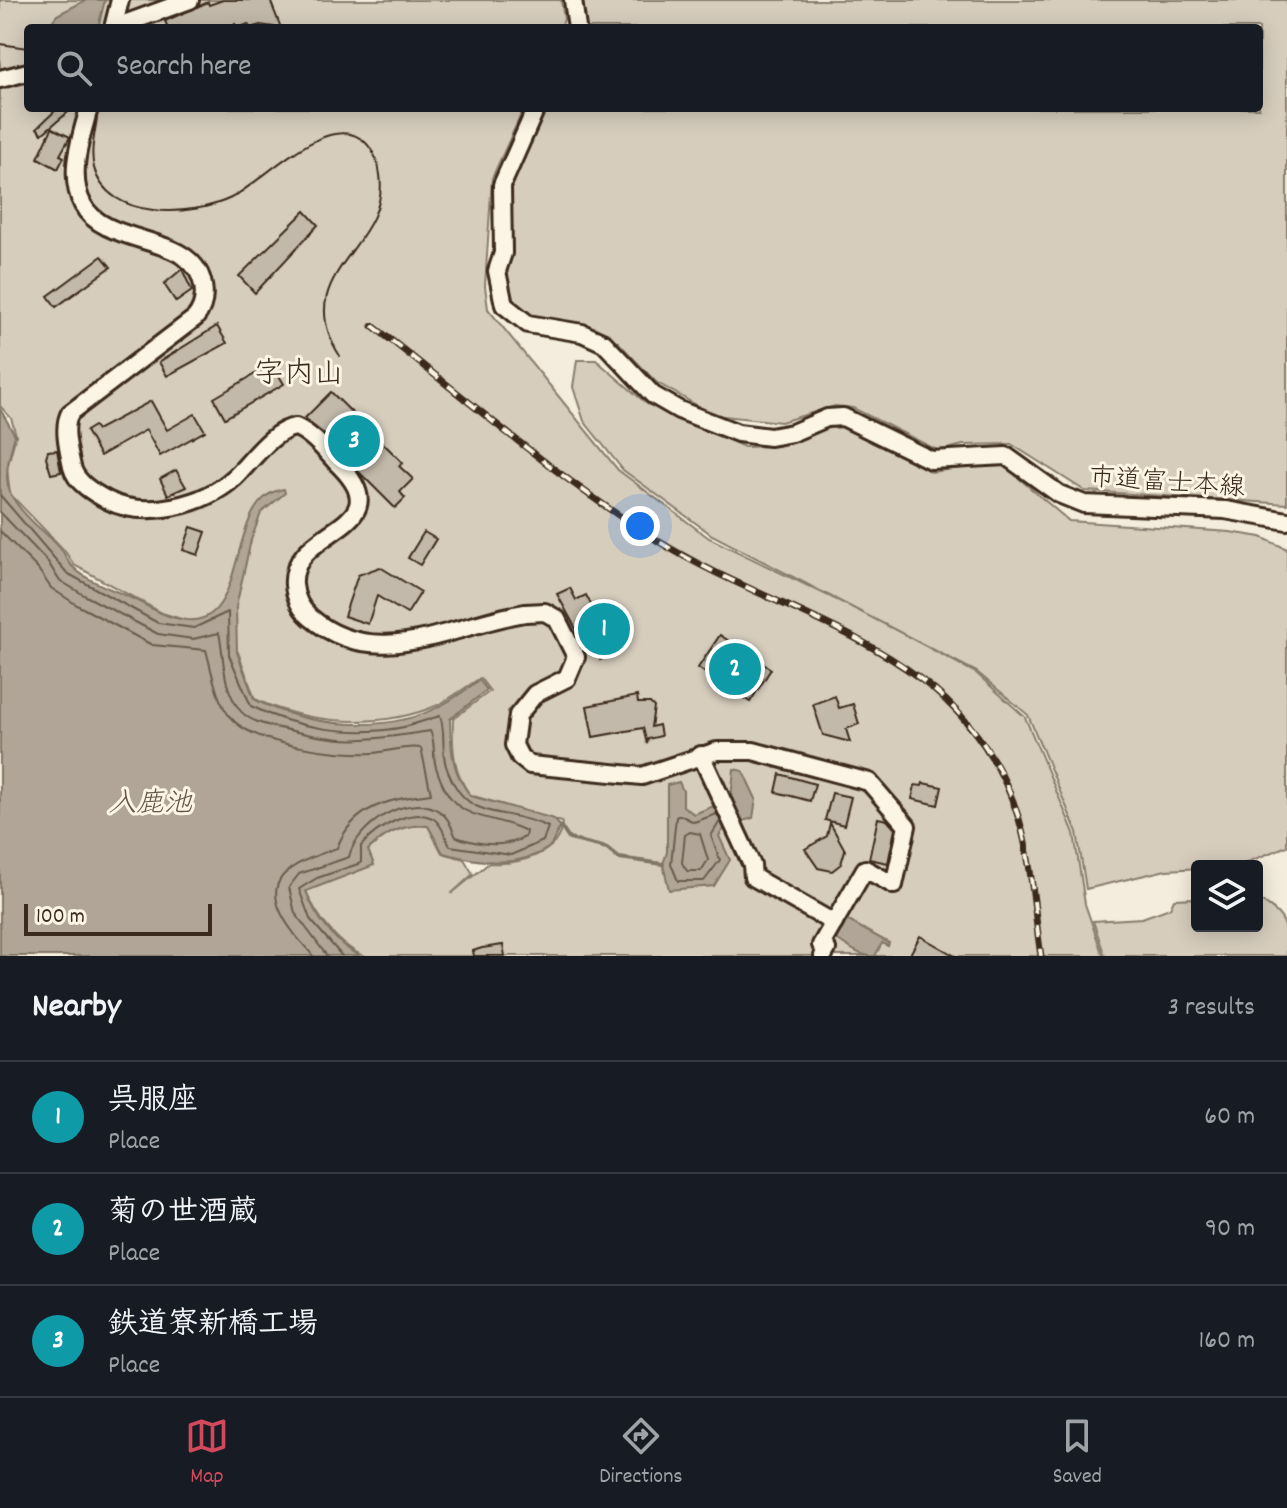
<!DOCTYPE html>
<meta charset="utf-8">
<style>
body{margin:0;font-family:Dekko,"Klee One",sans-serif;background:#20242c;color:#f1f3f6}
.controls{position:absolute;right:24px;bottom:24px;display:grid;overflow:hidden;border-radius:8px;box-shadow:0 4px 20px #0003}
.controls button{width:72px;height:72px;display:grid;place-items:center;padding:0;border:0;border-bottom:2px solid #363941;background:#171b24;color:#f1f3f6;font:40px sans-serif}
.scale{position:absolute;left:24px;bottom:20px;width:188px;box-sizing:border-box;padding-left:8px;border:4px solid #3b2a1e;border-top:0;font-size:22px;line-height:28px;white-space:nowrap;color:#3b2a1e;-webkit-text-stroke:6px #fcf5e5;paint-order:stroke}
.you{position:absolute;left:640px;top:526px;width:28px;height:28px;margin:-20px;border:6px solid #fff;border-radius:50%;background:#1a73e8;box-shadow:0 0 0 12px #1a73e833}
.badge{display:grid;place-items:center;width:52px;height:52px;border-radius:50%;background:#d1495b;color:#fff;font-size:26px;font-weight:700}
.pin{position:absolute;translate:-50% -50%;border:4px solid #fff;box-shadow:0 2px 8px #0006}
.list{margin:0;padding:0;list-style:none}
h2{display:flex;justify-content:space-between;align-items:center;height:104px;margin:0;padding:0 32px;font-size:34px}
h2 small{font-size:26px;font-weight:400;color:#9ea1a6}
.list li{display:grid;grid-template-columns:52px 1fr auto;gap:24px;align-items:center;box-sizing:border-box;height:112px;padding:0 32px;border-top:2px solid #363941}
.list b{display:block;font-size:30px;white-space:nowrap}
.list p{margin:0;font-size:26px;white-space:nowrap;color:#9ea1a6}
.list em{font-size:26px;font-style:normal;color:#9ea1a6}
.icon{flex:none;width:44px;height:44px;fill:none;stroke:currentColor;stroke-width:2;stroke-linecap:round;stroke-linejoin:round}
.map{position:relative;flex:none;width:1287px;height:956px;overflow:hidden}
.search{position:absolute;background:#171b24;box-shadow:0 4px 20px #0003;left:24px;right:24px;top:24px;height:88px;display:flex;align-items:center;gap:20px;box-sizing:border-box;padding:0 28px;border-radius:8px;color:#9ea1a6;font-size:30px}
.sheet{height:440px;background:#171b24}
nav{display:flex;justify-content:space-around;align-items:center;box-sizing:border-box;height:112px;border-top:2px solid #363941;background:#171b24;font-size:22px;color:#9ea1a6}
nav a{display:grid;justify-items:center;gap:4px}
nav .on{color:#d1495b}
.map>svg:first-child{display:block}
.green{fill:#d6cdbd;stroke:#887c6e;stroke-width:2}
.water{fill:#b0a596;stroke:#817466;stroke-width:2}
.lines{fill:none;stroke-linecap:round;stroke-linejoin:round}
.shore{stroke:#6a5b4e;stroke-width:2}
.stream{stroke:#817466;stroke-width:4}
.building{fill:#c3b9aa;stroke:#3b2a1e;stroke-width:2}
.minor-casing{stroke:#3b2a1e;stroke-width:22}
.minor{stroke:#fcf5e5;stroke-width:16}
.tram{stroke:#3b2a1e;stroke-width:2}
.rail-casing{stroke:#3b2a1e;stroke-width:7}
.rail{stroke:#fcf5e5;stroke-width:4;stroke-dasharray:12;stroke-linecap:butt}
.labels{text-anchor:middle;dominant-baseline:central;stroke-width:6;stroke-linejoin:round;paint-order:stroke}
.street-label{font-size:26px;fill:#3b2a1e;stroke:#fcf5e5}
.water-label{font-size:28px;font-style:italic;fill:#645548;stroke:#fcf5e5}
.quarter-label{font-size:30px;fill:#3b2a1e;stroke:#fcf5e5}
</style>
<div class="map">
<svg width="1287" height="956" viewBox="0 0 1287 956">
<rect width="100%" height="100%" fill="#f4eddd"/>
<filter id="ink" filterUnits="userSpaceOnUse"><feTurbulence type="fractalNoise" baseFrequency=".0125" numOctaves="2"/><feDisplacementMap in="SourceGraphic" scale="16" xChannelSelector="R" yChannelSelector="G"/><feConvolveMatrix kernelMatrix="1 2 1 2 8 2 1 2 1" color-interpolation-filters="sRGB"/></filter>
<g filter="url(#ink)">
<!-- green -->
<g class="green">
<path d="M0 0H561L564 19 561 28H28V108H524L492 178 485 286 488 309 618 470 709 538 868 615 976 673 1025 717 1074 833 1085 904 1103 956H363C338 944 317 918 306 891L374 865 368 850C384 835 403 823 428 826L442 853 464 859 473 874 451 894 489 863C517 865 561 855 562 822L470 795C453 772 452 748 453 719L490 691 480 678C466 687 452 698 438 705 383 729 308 725 255 699L238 652 217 630 162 613 74 565 64 550 10 494 7 468 16 435 11 418 0 406Z"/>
<polygon points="580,0 1287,0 1287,504 1085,491 1011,444 963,445 939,451 853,408 835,406 781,422 714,415 656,382 618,342 594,329 541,321 507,301 502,271 509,254 511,222 508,183 543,108 1259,108 1259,28 585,28"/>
<polygon points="577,360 596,360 647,404 744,447 779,446 830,427 850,427 931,472 1001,463 1069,521 1230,532 1261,537 1287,549 1287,846 1238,866 1166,870 1086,889 1077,832 1028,715 977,672 712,535 623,470 584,421 573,387"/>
<path d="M1197 898V926H1257V899C1287 916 1287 923 1287 956H1105L1093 921 1142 918 1170 908 1174 899Z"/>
</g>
<!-- water -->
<g class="water">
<polygon points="86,0 105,0 98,28 47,28 57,15"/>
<path d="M0 409 15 435C2 482 2 492 37 526 46 534 56 542 63 552 66 557 68 563 73 567 91 585 121 591 143 604 264 674 213 498 284 489L285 493 261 513 251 540 236 607 237 652 254 699C307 727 388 735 442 705 455 698 467 689 479 680L487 690 450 719C451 747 451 773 471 796L554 819 561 827C555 833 555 843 548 848 516 869 478 862 443 853L428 826C403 823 383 835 368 850L374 865 306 891C315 917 336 944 360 956H0Z"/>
<polygon points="734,769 743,771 756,799 753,818 726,826 719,836 730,860 714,886 669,890 663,864 667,852 667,785 679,782 683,791 683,806 694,814 731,799"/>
<path d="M847 920 889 943 888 946 882 943 875 956C857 956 850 947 836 939Z"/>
</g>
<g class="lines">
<!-- shore -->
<g class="shore">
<path d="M0 495 67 573 158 623 194 628 228 612 229 655 251 706C296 729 354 737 404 727 416 724 428 719 440 716 446 731 441 750 446 766 466 825 502 805 548 827L543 841 511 855 450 846C445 838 443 825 434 819 411 806 375 829 361 846V863L317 878 299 889 310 919 342 956"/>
<path d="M0 512 48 562 59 580 84 595 158 634 193 639 219 633C225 658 221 684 239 709 248 722 270 726 284 729 349 745 367 740 430 731 436 741 432 755 436 767 454 826 482 810 526 831L525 837C504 848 479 845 456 837 451 827 449 817 439 811 407 791 356 826 349 857L299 874 289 887 295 913 327 956"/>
<path d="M0 531 38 569 51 588 77 605 152 645 206 650C212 671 216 701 231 718 254 745 339 755 373 753 388 752 407 745 421 748L431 794C391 799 353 805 337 848 292 864 252 878 293 932 299 941 307 948 313 956"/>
<polyline points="717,814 694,822 680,815 676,817 671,864 678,881 704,881 720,860 711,836 720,821"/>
<polygon points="690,832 700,834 708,860 701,871 687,871 682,863 685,835"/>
</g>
<!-- stream -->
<g class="stream">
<polyline points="183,512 210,504"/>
<polyline points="561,827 569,839 607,848 619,858 663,864"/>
</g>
</g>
<!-- building -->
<g class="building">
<polygon points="223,0 270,0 281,28 260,25 250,28 248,24 238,28 235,24 226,28 168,28 165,21 208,2 209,5"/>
<polygon points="58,108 73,108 42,134 37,128"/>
<polygon points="52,128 70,137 60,155 64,157 58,169 38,158"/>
<polygon points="305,211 318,225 255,293 239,276"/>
<polygon points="102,256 111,267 56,307 48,296"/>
<polygon points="182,269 192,291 176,302 164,284"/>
<polygon points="217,326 227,343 167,376 159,362"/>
<polygon points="272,364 284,384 225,418 214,398"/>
<polygon points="331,392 403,463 399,466 413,479 400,492 405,498 395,508 305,418"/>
<polygon points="151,401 167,430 195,414 205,431 160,456 146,430 100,456 86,431 94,426 97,430"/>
<polygon points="57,450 61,472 51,474 46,457 48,451"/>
<polygon points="176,470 186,487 168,495 160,479"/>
<polygon points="191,527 206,532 198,555 183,550"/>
<polygon points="424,532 436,539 420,565 408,558"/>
<polygon points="380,567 421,592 407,614 377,596 368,624 344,616 358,575"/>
<polygon points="570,588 576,600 586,595 597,616 619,606 631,630 612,640 618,652 600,660 595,648 588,651 557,594"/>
<polygon points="720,635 771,669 750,702 698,668"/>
<polygon points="637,696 638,703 650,703 654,707 651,727 659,725 661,736 648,739 647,744 643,728 593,737 587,706"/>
<polygon points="835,696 839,708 853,704 859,724 846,729 850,742 823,735 813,704"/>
<polygon points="780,774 815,784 810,801 776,792"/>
<polygon points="923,783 942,787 938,805 912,799 915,785 922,786"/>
<polygon points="832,793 851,797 844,825 825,820"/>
<polygon points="878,818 887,820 895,829 888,863 869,859"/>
<polygon points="830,823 845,850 841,864 832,871 818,868 805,849 827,836"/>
<polygon points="920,936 955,956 909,956"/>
<polygon points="503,945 505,956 474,956 473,951 482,948"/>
</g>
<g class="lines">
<!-- minor casing -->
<g class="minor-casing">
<g id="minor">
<polyline points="573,0 577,28"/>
<polyline points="113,28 190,0"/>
<polyline points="113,28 120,0"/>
<polyline points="0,79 28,72"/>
<path d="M89 108C81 138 67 175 83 205 100 238 159 237 186 258 205 272 210 300 195 318L70 413C62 427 69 452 72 467 76 483 94 493 107 500 145 520 205 505 235 477 252 461 272 430 296 427 312 434 325 450 337 463 406 530 289 526 294 585 295 597 301 609 310 617 376 674 453 624 525 613L545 612 557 619 576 657 567 678 535 694 518 715 514 745 520 757 530 765 642 776 717 751H753L869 782 907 826 894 885 865 869 821 945 827 949 823 956"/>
<polyline points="536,108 502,185 503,253 497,271 504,305 528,324 582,333 604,343 653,395 679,410 738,433 770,437 792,433 827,418 843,417 931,460 1006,456 1059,494 1084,504 1225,510 1287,521"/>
<polyline points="701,755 752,865 753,877 834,923"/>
</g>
</g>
<!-- minor -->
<use href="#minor" class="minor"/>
<!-- tram -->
<g class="tram">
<polyline points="0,44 28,48"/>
<path d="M98 108C97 128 89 148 94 168 108 221 192 217 231 198 264 181 330 107 366 143 374 151 379 164 380 175 391 248 287 273 340 356"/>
</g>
<!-- rail casing -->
<g class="rail-casing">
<path id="rail" d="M373 326C466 398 557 478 658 541 792 624 966 644 1019 819 1032 863 1034 911 1041 956"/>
</g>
<!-- rail -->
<use href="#rail" class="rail"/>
</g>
</g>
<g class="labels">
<!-- street labels -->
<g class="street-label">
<text transform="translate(1167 484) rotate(4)">市道富士本線</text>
</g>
<!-- water labels -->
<g class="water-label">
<text x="150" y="806">入鹿池</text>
</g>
<!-- quarter labels -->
<g class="quarter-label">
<text x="299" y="376">字内山</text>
</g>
</g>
</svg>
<div class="controls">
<button><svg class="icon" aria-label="layers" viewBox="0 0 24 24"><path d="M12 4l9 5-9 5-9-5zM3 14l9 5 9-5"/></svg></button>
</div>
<div class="scale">100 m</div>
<div class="you"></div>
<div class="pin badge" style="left:604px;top:629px;background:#0f9aa8">1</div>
<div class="pin badge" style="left:735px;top:669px;background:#0f9aa8">2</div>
<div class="pin badge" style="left:354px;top:441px;background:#0f9aa8">3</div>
<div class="search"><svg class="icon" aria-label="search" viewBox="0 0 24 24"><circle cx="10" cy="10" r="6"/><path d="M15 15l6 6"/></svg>Search here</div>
</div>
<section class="sheet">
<h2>Nearby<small>3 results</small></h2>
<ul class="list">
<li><span class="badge" style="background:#0f9aa8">1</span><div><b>呉服座</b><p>Place</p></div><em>60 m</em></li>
<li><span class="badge" style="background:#0f9aa8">2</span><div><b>菊の世酒蔵</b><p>Place</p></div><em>90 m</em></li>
<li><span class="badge" style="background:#0f9aa8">3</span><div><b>鉄道寮新橋工場</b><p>Place</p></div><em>160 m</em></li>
</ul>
</section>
<nav>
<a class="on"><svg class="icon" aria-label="map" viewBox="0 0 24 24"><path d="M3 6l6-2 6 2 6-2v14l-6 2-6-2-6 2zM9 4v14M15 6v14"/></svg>Map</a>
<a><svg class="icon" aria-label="directions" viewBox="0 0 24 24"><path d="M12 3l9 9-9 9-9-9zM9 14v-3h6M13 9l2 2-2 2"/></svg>Directions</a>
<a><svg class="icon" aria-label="saved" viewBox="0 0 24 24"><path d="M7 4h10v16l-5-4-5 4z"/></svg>Saved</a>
</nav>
